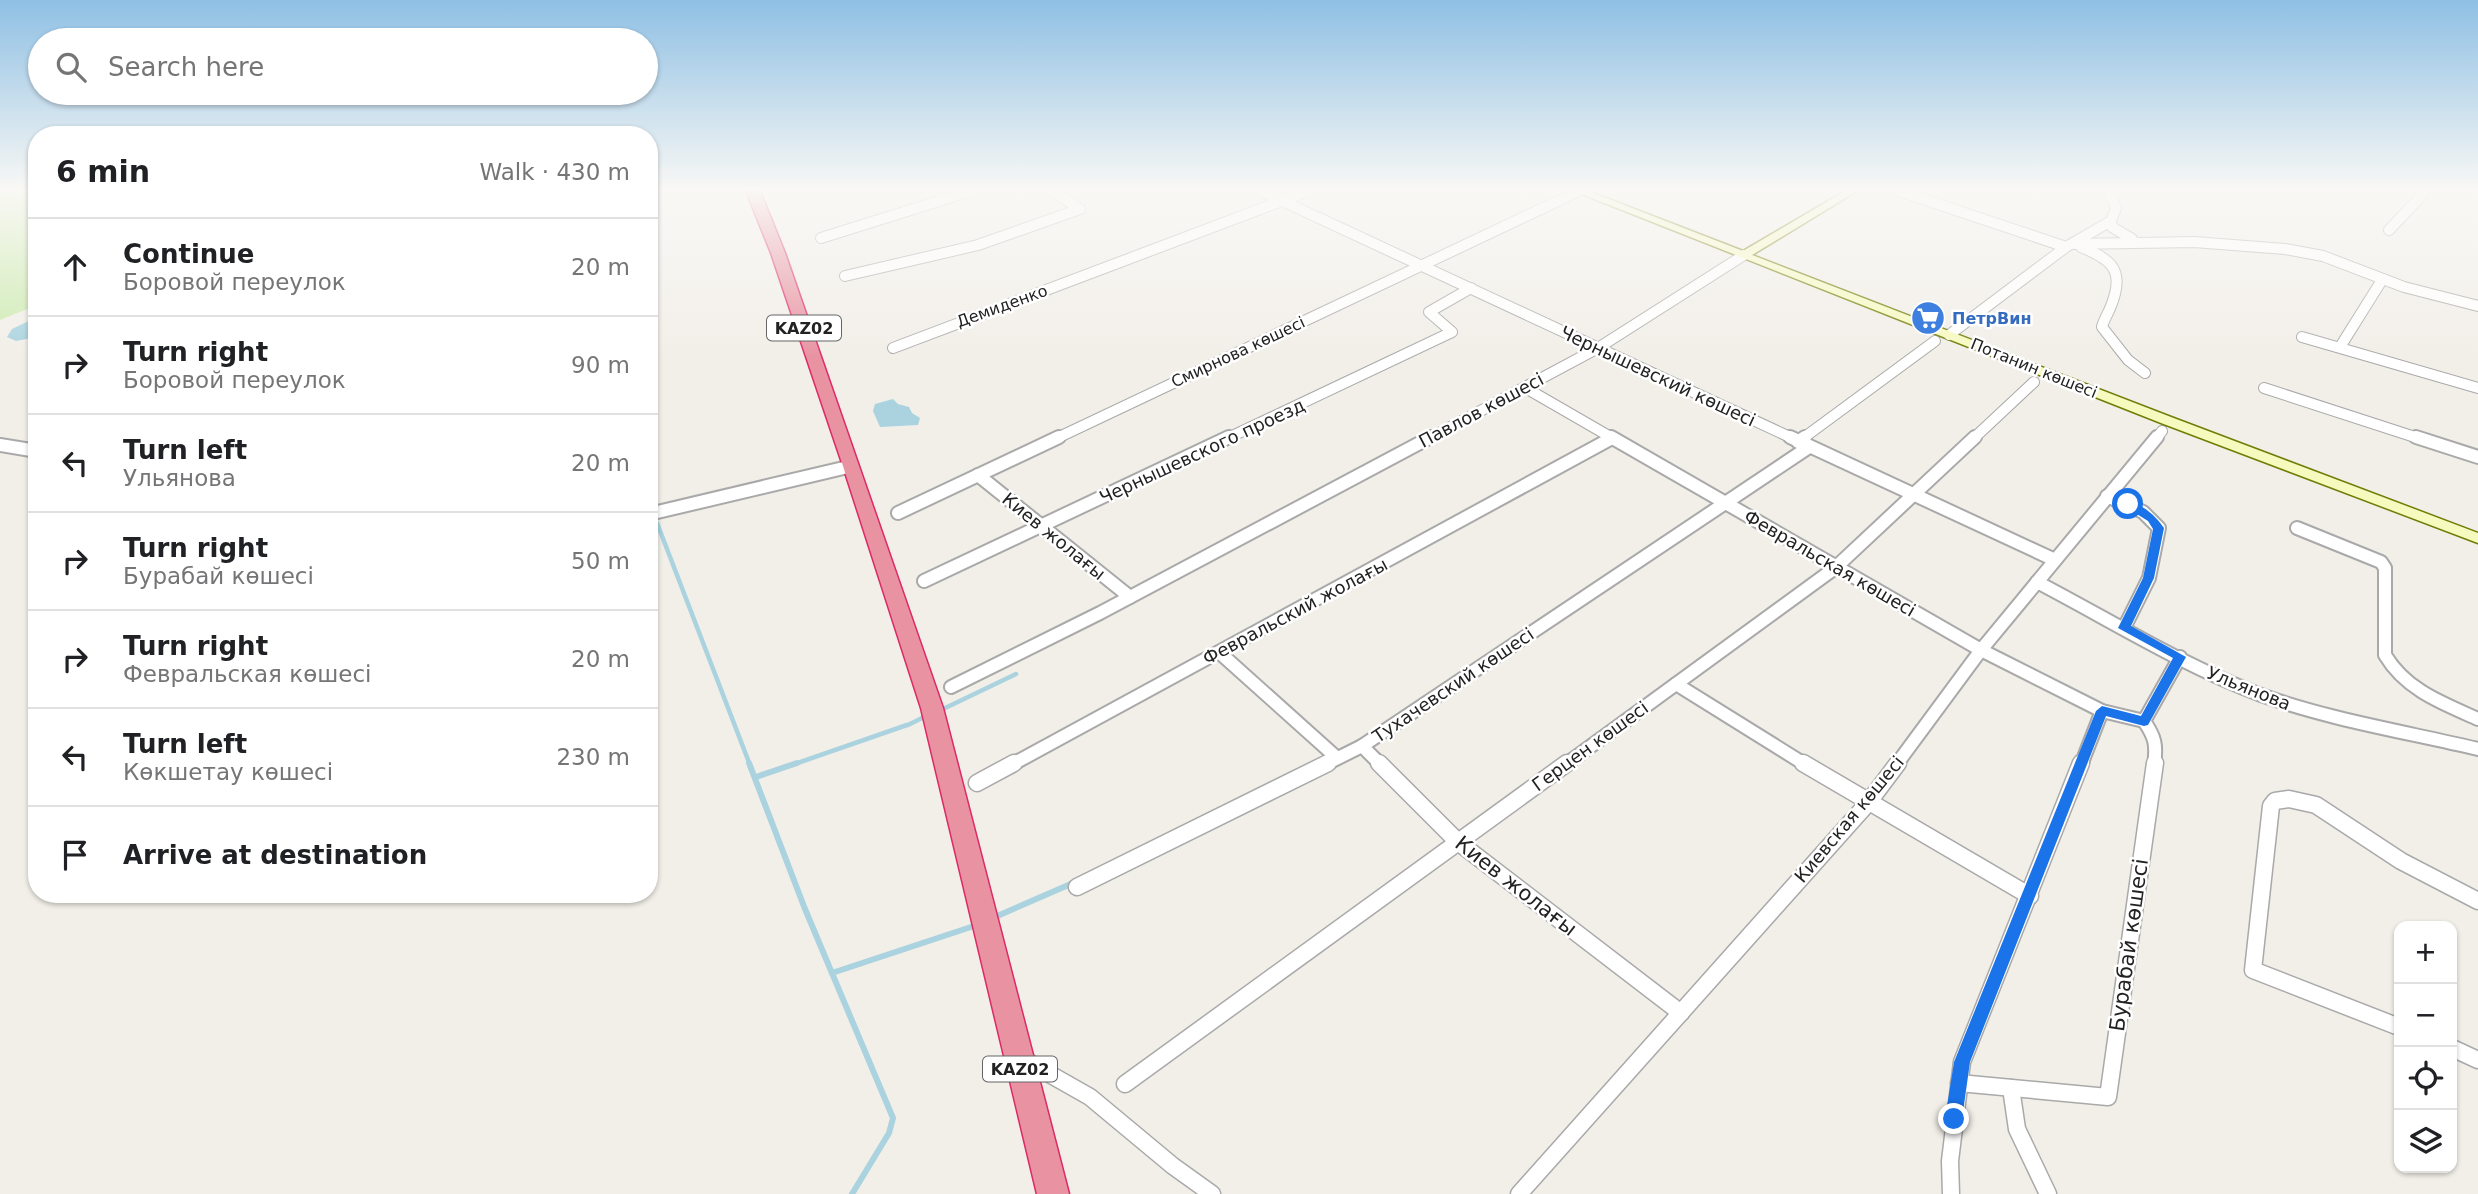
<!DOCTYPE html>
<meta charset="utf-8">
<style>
body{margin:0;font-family:"DejaVu Sans",sans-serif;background:#f6f6f6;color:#202124}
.controls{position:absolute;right:21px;bottom:21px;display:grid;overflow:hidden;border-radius:14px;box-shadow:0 2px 5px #0004}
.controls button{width:63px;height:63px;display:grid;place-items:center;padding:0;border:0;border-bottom:2px solid #e0e0e0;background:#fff;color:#202124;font:35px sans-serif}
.stop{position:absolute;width:21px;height:21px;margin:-16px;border:5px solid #1a73e8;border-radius:50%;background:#fff}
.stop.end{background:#1a73e8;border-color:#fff;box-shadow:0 2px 7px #0008}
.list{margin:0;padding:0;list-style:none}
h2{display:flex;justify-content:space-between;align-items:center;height:91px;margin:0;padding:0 28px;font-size:30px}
h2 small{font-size:23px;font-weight:400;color:#757577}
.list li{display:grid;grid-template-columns:46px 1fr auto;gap:21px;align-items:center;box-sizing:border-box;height:98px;padding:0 28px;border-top:2px solid #e0e0e0}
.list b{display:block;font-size:26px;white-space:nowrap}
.list p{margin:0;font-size:23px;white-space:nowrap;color:#757577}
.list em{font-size:23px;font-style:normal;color:#757577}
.icon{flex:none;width:38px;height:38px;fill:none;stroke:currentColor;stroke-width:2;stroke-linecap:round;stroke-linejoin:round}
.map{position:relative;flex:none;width:2478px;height:1194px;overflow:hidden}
.search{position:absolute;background:#fff;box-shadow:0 2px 5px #0004;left:28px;top:28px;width:630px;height:77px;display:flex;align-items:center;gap:18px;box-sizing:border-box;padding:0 24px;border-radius:38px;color:#757577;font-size:26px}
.panel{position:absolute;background:#fff;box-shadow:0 2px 5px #0004;left:28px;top:126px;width:630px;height:777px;border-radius:28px}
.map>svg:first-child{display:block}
.grass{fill:#cdebb0}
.water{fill:#aad3df}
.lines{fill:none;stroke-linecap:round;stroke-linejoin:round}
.stream-far1{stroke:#aad3df;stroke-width:4.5}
.stream{stroke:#aad3df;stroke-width:6}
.street-far2-casing{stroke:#a9a9a9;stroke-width:12}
.street-far1-casing{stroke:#a9a9a9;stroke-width:16}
.street-casing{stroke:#a9a9a9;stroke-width:19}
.secondary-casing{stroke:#707d05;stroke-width:3}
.highway-casing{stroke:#dc2a67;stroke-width:3}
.street-far2{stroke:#fff;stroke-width:10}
.street-far1{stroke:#fff;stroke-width:12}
.street{stroke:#fff;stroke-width:16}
.secondary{fill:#f7fabf;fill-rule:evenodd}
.highway{fill:#e892a2;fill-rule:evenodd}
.route{fill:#1a73e8}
.labels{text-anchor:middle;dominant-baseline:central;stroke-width:5;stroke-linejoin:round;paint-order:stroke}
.far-street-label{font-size:16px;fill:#222;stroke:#fff}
.far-shop-label{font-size:16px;font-weight:bold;fill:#366cbe;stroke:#fff;text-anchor:start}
.shield{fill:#fff;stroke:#646464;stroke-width:2}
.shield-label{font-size:16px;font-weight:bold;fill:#222}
.street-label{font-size:18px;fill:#222;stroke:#fff}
.near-street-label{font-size:21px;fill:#222;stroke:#fff}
</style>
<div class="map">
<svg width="2478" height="1194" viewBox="0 0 2478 1194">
<rect width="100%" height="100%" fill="#f2efe9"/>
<!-- grass -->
<polygon class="grass" points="0,191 37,191 37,305 0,320"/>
<!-- water -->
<g class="water">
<polygon points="37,317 37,337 16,341 7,337 12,329"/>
<polygon points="893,399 898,404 909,407 912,413 920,418 918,425 880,427 873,411 875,404"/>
</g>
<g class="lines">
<!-- stream-far1 -->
<g class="stream-far1">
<polyline points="649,504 650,507"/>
<polyline points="657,523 750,765"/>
<polyline points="941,710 1016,674"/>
<polyline points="908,725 926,716"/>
<polyline points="792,765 907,725"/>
</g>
<!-- stream -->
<g class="stream">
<polyline points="749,763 805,909 893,1118 889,1133 852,1194"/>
<polyline points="756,777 797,763"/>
<polyline points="995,917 1073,883"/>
<polyline points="832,973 977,925"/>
</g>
<!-- street-far2 casing -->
<g class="street-far2-casing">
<g id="street-far2">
<polyline points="1261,191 1794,439"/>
<polyline points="1899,191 2066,247"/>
<polyline points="2109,191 2116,208 2111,221 2112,227 2132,239"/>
<polyline points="2389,230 2426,191"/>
<polyline points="821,238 971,191"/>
<polyline points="2074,244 2194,242 2285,249 2323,256 2404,287 2478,306"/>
<path d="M2081 247C2113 260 2125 271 2111 306 2108 314 2104 319 2102 327L2128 360 2145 373"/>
<polyline points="845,276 978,245 1080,209 1052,191"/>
<polyline points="1949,335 2066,247 2111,221"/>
<polyline points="2302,337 2478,388"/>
<polyline points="2340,347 2382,280"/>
<polyline points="893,348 1308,191"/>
<polyline points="1524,387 1614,439"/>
<polyline points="2264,388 2421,439"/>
<polyline points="1055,439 1579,191"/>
<polyline points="1226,439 1452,332 1429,312 1471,288"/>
<polyline points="1428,439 1598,348 1744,255"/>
<polyline points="1802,439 1935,341"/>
<polyline points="1973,439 2034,382"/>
<polyline points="2156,439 2162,431"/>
</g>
</g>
<!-- street-far1 casing -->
<g class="street-far1-casing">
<g id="street-far1">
<polyline points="1611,437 1981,650 2102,711 2144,721"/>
<polyline points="1790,437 2055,560"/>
<polyline points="2416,437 2478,457"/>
<polyline points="1798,442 1805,437"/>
<polyline points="0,445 37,451"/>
<polyline points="978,475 1130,597"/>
<polyline points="2107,496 2143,512 2159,528 2149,578 2124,628"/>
<polyline points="898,513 1059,437"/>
<polyline points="649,514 852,466"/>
<path d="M2297 528 2381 562 2385 568V655C2406 690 2442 703 2478 719"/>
<polyline points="924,581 1229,437"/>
<path d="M2037 582C2110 620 2183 666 2261 695 2331 720 2406 732 2478 749"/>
<polyline points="1220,653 1336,757"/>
<polyline points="1676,684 1806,765"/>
<polyline points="951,687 1100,613 1431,437"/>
<polyline points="1362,746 1381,765"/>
<polyline points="1011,765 1612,438"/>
<polyline points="1324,765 1362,746 1809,447"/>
<polyline points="1565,765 1835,568 1975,437"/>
<polyline points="1896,765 1981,650 2157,437"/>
<polyline points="2081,765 2102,711"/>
<path d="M2154 765C2157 745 2155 737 2144 721L2180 657"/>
</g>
</g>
<!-- street casing -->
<g class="street-casing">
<g id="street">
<polyline points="1379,763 1458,842 1681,1013"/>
<polyline points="1803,763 2030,896"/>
<polyline points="977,783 1014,763"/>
<polyline points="1077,887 1328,763"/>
<polyline points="2399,1027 2253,970 2271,806 2275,801 2289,799 2316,805 2401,861 2478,901"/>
<polyline points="2452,1048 2478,1060"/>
<polyline points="1023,1059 1090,1097 1173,1166 1212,1194"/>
<polyline points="1959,1083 2108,1097 2155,763"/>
<polyline points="1125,1084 1567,763"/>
<polyline points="2011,1088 2017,1129 2048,1194"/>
<polyline points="1519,1194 1868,803 1898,763"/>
<polyline points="1951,1194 1950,1161 1962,1062 2081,763"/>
</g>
</g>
<!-- secondary casing -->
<g class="secondary-casing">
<polygon id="secondary" points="1574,191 1588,191 1743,251 1845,191 1857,191 1752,255 2171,417 2478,533 2478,543 2161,423"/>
</g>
<!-- highway casing -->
<g class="highway-casing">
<polygon id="highway" points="746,191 760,191 785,253 943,708 1069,1194 1037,1194 921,708 843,466 771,253"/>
</g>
<!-- street-far2 -->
<use href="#street-far2" class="street-far2"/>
<!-- street-far1 -->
<use href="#street-far1" class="street-far1"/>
<!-- street -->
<use href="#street" class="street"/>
<!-- secondary -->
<use href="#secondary" class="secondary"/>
<!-- highway -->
<use href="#highway" class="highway"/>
</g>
<!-- sky -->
<linearGradient id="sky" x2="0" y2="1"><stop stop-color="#8fc0e4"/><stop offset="0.53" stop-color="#f9f8f5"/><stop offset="1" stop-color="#f9f8f5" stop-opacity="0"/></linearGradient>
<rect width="2478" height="358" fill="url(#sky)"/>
<!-- route -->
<path class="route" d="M2124 502C2140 501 2156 516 2164 528L2154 578 2131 626 2186 657 2148 725 2144 726 2106 716 1970 1062 1962 1119 1960 1124 1954 1126 1948 1124 1945 1119 1954 1062 2096 711 2102 706 2141 716 2173 658 2118 628 2143 578 2153 529 2148 521 2124 506Z"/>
<!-- icons -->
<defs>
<g id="supermarket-disc" transform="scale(1.75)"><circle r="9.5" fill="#3f7fe0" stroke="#fff"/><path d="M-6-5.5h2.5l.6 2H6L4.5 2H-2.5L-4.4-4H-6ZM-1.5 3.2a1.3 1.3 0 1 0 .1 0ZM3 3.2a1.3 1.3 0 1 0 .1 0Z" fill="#fff"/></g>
</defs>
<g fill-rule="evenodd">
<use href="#supermarket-disc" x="1928" y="318"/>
</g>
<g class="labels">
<!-- far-street labels -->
<g class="far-street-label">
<text transform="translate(1002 306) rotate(-20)">Демиденко</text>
<text transform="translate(1238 352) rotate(-25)">Смирнова көшесі</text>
<text transform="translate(2034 368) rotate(22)">Потанин көшесі</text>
</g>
<!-- far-shop labels -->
<g class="far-shop-label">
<text x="1952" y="318">ПетрВин</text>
</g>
<!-- shield labels -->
<g class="shield">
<rect x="767" y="315.5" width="74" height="25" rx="5"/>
<rect x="983" y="1056.5" width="74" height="25" rx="5"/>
</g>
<g class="shield-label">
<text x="804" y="328">KAZ02</text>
<text x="1020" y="1069">KAZ02</text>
</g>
<!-- street labels -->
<g class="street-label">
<text transform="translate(1658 376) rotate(25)">Чернышевский көшесі</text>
<text transform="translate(1481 410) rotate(-28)">Павлов көшесі</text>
<text transform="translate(1202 451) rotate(-25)">Чернышевского проезд</text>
<text transform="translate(1054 536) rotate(39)">Киев жолағы</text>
<text transform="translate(1830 563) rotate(30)">Февральская көшесі</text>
<text transform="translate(1295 611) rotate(-28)">Февральский жолағы</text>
<text transform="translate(1453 685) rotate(-34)">Тухачевский көшесі</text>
<text transform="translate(2249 688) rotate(22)">Ульянова</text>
<text transform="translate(1590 746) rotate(-36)">Герцен көшесі</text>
<text transform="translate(1849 819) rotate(-50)">Киевская көшесі</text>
</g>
<!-- near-street labels -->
<g class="near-street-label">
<text transform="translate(1516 886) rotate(38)">Киев жолағы</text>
<text transform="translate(2129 945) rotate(-82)">Бурабай көшесі</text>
</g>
</g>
</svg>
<div class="controls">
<button>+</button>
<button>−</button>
<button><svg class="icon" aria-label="locate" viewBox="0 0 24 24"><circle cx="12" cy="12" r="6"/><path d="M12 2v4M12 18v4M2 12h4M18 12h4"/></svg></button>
<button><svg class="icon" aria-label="layers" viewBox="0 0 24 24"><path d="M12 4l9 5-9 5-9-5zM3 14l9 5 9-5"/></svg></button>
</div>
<div class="stop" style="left:2128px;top:504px"></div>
<div class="stop end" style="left:1954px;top:1119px"></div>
<div class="search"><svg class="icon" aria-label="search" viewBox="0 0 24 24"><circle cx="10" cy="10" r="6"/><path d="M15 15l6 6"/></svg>Search here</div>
<section class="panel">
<h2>6 min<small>Walk · 430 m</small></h2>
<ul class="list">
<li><svg class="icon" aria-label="ahead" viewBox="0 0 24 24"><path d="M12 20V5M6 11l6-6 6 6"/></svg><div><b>Continue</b><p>Боровой переулок</p></div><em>20 m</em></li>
<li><svg class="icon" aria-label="right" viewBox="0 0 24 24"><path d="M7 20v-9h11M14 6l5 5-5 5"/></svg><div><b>Turn right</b><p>Боровой переулок</p></div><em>90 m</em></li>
<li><svg class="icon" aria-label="left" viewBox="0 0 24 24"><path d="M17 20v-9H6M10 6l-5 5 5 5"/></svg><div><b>Turn left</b><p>Ульянова</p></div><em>20 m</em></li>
<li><svg class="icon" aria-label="right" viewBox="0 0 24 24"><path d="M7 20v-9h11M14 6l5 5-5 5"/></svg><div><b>Turn right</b><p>Бурабай көшесі</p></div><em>50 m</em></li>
<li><svg class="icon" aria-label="right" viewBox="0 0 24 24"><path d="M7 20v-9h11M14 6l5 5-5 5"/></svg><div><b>Turn right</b><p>Февральская көшесі</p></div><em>20 m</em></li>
<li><svg class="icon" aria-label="left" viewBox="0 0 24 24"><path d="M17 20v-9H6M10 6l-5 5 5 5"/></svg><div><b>Turn left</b><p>Көкшетау көшесі</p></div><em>230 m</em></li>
<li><svg class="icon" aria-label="arrive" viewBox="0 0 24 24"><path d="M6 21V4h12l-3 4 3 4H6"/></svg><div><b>Arrive at destination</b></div></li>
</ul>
</section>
</div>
